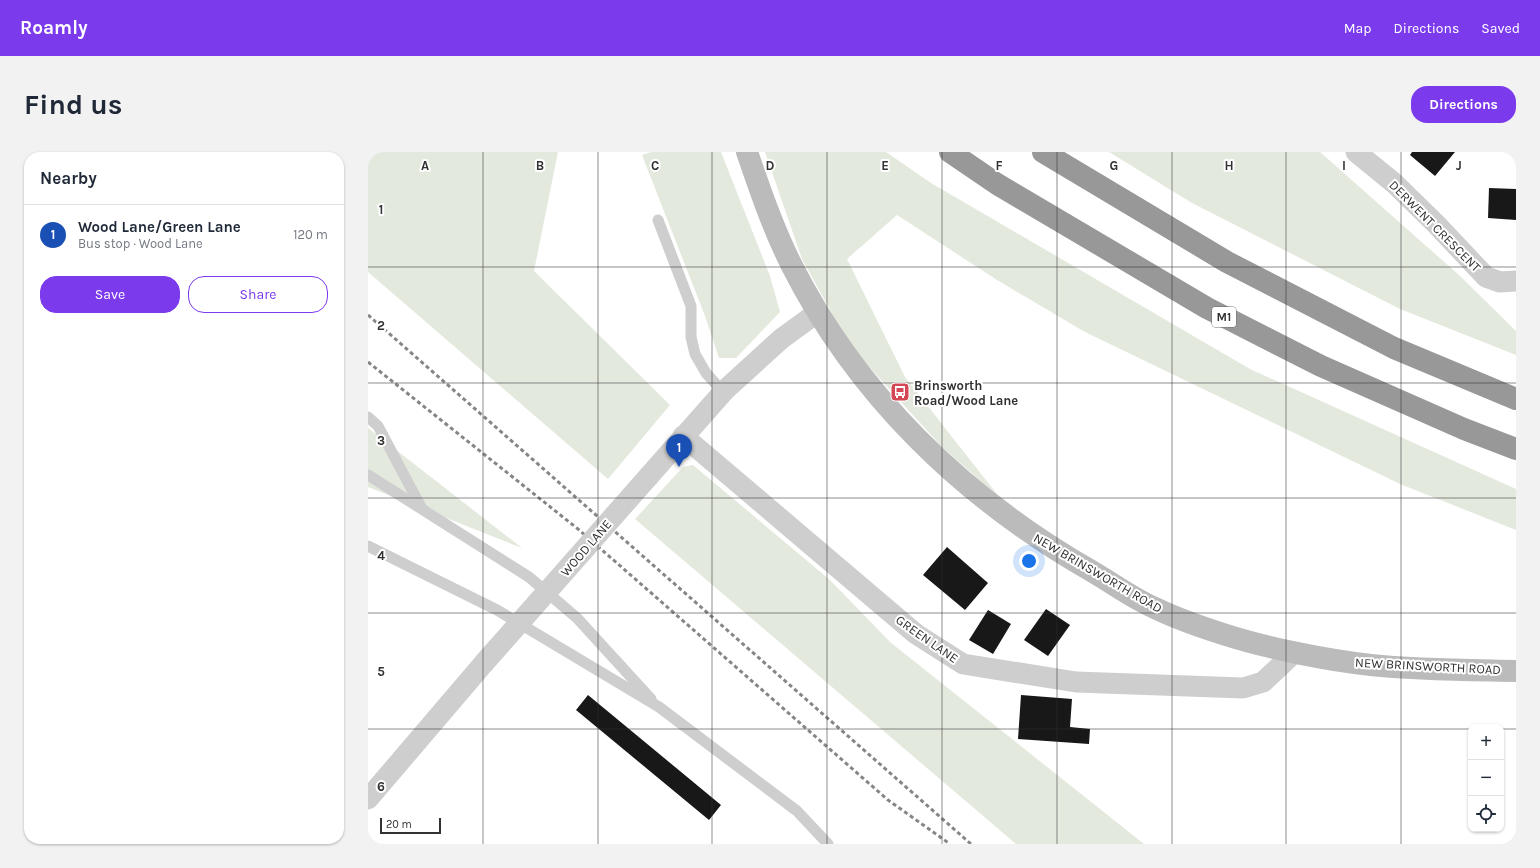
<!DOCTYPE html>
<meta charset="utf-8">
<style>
body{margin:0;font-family:Karla,sans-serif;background:#f2f2f3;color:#1f2937}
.controls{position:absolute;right:12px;bottom:12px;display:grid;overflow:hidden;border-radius:8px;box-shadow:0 1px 3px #0004}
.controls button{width:36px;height:36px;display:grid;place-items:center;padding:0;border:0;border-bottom:1px solid #e0e1e3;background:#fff;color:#1f2937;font:20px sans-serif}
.scale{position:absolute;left:12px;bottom:10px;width:61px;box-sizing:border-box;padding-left:4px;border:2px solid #313131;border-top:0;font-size:11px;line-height:14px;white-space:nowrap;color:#313131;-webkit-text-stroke:3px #fff;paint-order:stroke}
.you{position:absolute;left:661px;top:409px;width:14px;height:14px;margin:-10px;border:3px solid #fff;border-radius:50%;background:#1a73e8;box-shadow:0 0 0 6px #1a73e833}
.badge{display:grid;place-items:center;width:26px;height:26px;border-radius:50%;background:#7c3aed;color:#fff;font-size:13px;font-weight:700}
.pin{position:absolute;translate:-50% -33px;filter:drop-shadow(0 1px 2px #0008)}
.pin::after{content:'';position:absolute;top:21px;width:14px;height:12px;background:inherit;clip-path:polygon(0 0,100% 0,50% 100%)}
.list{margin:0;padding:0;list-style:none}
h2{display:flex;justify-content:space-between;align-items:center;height:52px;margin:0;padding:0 16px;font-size:17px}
h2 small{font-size:13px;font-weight:400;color:#747a83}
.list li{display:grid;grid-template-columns:26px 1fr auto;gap:12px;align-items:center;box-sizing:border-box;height:60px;padding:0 16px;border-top:1px solid #e0e1e3}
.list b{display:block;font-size:15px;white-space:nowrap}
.list p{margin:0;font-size:13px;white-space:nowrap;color:#747a83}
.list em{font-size:13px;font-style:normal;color:#747a83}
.actions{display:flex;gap:8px;padding:12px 16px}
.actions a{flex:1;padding:9px 0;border:1px solid #7c3aed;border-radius:16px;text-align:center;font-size:14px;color:#7c3aed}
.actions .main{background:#7c3aed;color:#fff}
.icon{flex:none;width:22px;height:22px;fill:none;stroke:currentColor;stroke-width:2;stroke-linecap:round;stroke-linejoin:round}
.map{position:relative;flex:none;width:1148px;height:692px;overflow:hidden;border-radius:16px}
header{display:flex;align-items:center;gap:24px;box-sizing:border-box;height:56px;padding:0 20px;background:#7c3aed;color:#fff}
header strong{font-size:19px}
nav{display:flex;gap:22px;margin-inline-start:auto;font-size:14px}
.intro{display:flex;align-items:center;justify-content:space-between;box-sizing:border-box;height:96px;padding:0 24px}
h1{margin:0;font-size:28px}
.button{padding:10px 18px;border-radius:16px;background:#7c3aed;color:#fff;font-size:14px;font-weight:700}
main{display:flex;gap:24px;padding:0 24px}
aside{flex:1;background:#fff;border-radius:16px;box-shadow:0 1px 3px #0004}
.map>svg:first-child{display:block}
.green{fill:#e4e9de}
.building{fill:#181818}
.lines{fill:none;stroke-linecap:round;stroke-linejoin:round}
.lane{stroke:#cecece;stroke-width:11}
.street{stroke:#cecece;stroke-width:21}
.secondary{stroke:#bbb;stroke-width:22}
.highway{stroke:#989898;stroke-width:22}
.rail{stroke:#868686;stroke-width:3;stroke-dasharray:4 3;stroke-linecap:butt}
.street-bridge{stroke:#cecece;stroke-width:21}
.grid{fill:none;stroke:#313131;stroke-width:1;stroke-opacity:0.55}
.labels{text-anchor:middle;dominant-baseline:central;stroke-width:4;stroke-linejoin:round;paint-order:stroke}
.shield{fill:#fff;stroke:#6f6f6f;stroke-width:1}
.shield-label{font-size:12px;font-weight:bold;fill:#313131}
.street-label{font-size:13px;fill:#313131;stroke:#fff}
.poi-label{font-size:13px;font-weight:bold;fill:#313131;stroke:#fff;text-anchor:start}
.grid-label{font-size:13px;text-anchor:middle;font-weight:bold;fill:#313131;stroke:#fff;stroke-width:4;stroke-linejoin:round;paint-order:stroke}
</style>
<header>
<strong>Roamly</strong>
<nav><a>Map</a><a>Directions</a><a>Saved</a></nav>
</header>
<div class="intro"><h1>Find us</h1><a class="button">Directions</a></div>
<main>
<aside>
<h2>Nearby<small></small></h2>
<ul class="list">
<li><span class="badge" style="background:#1a4fb4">1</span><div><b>Wood Lane/Green Lane</b><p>Bus stop · Wood Lane</p></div><em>120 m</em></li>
</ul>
<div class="actions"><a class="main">Save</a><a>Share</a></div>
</aside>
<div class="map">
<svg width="1148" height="692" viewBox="0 0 1148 692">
<rect width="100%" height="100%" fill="#fff"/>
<!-- green -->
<g class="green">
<polygon points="0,0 190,0 166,119 302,253 240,327 0,120"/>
<polygon points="283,0 353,0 402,124 412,160 368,206 351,206 337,164 274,3"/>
<polygon points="397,0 518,0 563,31 882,217 1148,337 1148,378 1032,332 717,180 629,128 529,63 479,107 537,225 632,346 574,295 482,194 434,107"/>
<polygon points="741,0 952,0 1091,123 1148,179 1148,203 1032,157 824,51"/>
<polygon points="0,276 154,396 0,335"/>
<polygon points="325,313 462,428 522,490 776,692 648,692 267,367 315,315"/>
</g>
<!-- building -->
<g class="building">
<polygon points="1044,0 1087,0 1067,24 1042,3"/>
<polygon points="1121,36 1148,37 1148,68 1120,66"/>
<polygon points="579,395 620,431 597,458 555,423"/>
<polygon points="678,457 702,473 680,504 656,488"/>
<polygon points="620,458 643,472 625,502 601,488"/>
<polygon points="220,543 353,653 341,668 208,558"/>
<polygon points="653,543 704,547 702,575 722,577 721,592 650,587"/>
</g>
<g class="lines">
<!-- lane -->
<g class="lane">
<polyline points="290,68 323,154 323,185 327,202 338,221 355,240"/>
<polyline points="0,265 10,274 53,355"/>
<polyline points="0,323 161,425 209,466 283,547"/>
<polyline points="0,394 129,458 291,555 429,659 460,692"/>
</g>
<!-- street -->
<g class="street">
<polyline points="988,0 1026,31 1068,72 1118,125 1132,130 1148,129"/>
<polyline points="315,284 548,482 595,512 708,530 875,536 895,530 927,500"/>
<polyline points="281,324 357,238 413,187 450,160"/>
<polyline points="0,647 116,511"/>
</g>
<!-- secondary -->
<path class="secondary" d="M379 0C392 38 405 76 423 112 489 243 594 344 720 417 743 430 765 447 789 457 810 467 833 475 855 482 898 496 958 508 1003 513 1051 518 1100 518 1148 519"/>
<!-- highway -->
<g class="highway">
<polyline points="582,0 629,32 839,156 953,214 1096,277 1148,297"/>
<polyline points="675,0 859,110 1026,196 1148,247"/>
</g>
<!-- rail -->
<g class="rail">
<polyline points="0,163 603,692"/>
<polyline points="0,210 210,377 520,648 582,692"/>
</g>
<!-- street-bridge -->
<polyline class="street-bridge" points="116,511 281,324"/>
</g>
<!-- grid -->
<path class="grid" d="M115 0V692M230 0V692M344 0V692M459 0V692M574 0V692M689 0V692M804 0V692M918 0V692M1033 0V692M0 115H1148M0 231H1148M0 346H1148M0 461H1148M0 577H1103M1133 577H1148"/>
<!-- icons -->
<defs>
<g id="bus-square" transform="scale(1)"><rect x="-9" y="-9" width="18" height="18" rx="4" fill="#d44754" stroke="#fff"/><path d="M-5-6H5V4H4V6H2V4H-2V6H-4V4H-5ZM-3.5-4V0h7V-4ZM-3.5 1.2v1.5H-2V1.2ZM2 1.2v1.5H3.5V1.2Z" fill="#fff"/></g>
</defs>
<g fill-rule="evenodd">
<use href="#bus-square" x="532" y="240"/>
</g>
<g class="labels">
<!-- shield labels -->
<rect class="shield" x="844" y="155" width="24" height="20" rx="3"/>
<g class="shield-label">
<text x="856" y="165">M1</text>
</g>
<!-- street labels -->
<g class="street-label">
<text transform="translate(1067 74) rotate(45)">DERWENT CRESCENT</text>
<text transform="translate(218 396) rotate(-49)">WOOD LANE</text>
<text transform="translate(730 421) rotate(30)">NEW BRINSWORTH ROAD</text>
<text transform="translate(559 487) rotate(35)">GREEN LANE</text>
<text transform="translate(1060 514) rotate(3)">NEW BRINSWORTH ROAD</text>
</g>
<!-- poi labels -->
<g class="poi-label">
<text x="546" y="233">Brinsworth<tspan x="546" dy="15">Road/Wood Lane</tspan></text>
</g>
</g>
<g class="grid-label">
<text x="57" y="18">A</text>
<text x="172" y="18">B</text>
<text x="287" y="18">C</text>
<text x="402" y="18">D</text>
<text x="517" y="18">E</text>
<text x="631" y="18">F</text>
<text x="746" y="18">G</text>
<text x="861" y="18">H</text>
<text x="976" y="18">I</text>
<text x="1091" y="18">J</text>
<text x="13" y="62">1</text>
<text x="13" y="178">2</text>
<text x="13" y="293">3</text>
<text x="13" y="408">4</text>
<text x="13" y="524">5</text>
<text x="13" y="639">6</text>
</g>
</svg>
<div class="controls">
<button>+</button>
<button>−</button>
<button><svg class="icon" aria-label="locate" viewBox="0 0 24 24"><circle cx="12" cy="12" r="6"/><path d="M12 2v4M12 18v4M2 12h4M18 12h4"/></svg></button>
</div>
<div class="scale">20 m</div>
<div class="you"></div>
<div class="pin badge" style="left:311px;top:315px;background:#1a4fb4">1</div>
</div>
</main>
